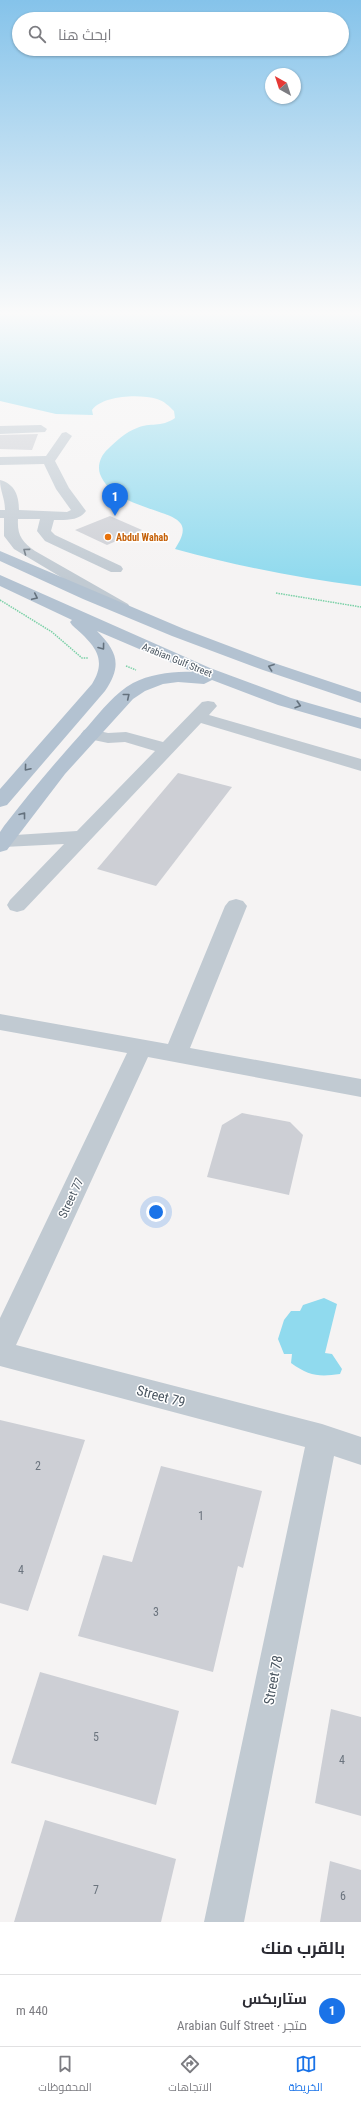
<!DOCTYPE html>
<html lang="ar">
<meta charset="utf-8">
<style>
body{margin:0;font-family:"Roboto Condensed",Cairo,sans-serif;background:#f2f2f3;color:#2b2b33;direction:rtl}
.compass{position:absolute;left:265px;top:68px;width:36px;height:36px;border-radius:50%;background:#fff;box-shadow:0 1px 3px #0004;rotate:321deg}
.you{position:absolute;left:156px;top:1212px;width:14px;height:14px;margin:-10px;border:3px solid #fff;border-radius:50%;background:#1a73e8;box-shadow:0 0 0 6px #1a73e833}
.badge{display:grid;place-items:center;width:26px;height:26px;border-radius:50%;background:#1a73e8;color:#fff;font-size:13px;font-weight:700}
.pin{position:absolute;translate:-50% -33px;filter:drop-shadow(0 1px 2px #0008)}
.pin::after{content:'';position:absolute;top:21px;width:14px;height:12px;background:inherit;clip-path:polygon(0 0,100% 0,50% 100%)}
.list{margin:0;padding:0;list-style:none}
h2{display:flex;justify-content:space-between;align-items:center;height:52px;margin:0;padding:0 16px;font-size:17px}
h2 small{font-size:13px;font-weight:400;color:#7c7c81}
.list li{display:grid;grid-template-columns:26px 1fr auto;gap:12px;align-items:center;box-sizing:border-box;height:72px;padding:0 16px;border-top:1px solid #e1e1e2}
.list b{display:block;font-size:15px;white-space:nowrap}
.list p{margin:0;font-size:13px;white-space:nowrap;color:#7c7c81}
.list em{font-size:13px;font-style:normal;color:#7c7c81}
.icon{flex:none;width:22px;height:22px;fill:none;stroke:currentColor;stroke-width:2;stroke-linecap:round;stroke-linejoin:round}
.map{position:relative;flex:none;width:361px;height:1922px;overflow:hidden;direction:ltr}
.search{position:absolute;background:#fff;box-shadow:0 1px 3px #0004;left:12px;right:12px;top:12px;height:44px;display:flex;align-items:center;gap:10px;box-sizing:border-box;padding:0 14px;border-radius:22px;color:#7c7c81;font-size:15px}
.sheet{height:124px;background:#fff}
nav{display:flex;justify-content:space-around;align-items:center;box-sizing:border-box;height:56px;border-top:1px solid #e1e1e2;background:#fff;font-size:11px;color:#7c7c81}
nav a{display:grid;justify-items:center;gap:2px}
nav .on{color:#1a73e8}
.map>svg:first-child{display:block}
.water{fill:#90daee}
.building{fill:#cdcfd5}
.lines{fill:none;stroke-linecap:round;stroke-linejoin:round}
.path{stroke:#7ad0a6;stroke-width:1.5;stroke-dasharray:1.5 1;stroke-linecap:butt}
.minor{fill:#c1cad2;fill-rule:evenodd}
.major{fill:#b3c2d1;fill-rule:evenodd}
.oneway{stroke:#6e7983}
.oneway2{stroke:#64717d}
.food-dot{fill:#e8710a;stroke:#fff;stroke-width:1.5}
.labels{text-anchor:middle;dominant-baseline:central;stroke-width:3;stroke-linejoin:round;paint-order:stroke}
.far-food-label{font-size:10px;font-weight:bold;fill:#c56008;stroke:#fff;text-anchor:start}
.far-street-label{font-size:10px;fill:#4a5661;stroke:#fff}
.street-label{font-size:12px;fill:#4a5661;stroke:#fff}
.near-number-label{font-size:12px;fill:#6b747e}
.near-street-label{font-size:14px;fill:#4a5661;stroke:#fff}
</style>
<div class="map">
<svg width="361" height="1922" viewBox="0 0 361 1922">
<rect width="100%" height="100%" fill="#f5f3f3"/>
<!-- water -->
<g class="water">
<path d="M0 311H361V586C297 578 238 566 175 549 179 542 186 532 181 524 177 518 168 515 162 513 141 505 109 498 100 474 97 465 101 455 108 449 116 441 126 432 137 428 150 422 161 428 175 418L174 411C169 406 164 401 157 399 140 394 103 395 92 410L93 415 56 414 0 401Z"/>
<path d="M324 1298 337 1304 325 1353 332 1354 342 1369 340 1374C319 1377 309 1376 291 1363L292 1354H284L278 1339 284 1320 291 1311H300L303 1305Z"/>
</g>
<!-- building -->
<g class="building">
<polygon points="38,434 32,450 0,449 0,435"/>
<polygon points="110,516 142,530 107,545 75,530"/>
<polygon points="178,773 232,787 156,886 97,869"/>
<polygon points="242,1113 290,1122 303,1135 289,1195 207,1177 222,1125"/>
<polygon points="0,1420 85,1440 28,1611 0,1603"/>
<polygon points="161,1466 262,1491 243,1568 238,1566 213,1672 78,1636 103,1555 132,1562"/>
<polygon points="40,1672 179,1711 156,1805 11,1763"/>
<polygon points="331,1709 361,1717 361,1816 315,1803"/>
<polygon points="45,1820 176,1859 161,1922 14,1922"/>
<polygon points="330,1861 361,1870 361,1922 320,1922"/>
</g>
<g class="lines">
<!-- path -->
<g class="path">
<polyline points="276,593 361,607"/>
<polyline points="0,600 52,632 82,658 88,658"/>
<polyline points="126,666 136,670"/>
</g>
<!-- minor -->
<g class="minor">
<polygon points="41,425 47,429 45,432 0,434 0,426"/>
<path d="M66 432 72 436 55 461 69 488 86 511C79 521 65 520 54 520L51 531 55 535 121 566 123 569 121 572H111L45 541 37 531 40 519H18C17 535 22 542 35 551L128 604 130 607 128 610H116L14 549 4 536V518H0V510H5C5 498 0 491 0 480 15 484 19 496 19 510L67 512 71 510 56 489 44 464 0 465V457L46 456 62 433Z"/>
<polygon points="208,701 214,702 217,706 209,715 361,759 361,771 201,723 24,910 17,912 10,910 7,905 10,900 64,844 4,847 0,846 0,836 77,831 155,751 125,742 108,743 84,738 81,734 84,730 90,729 108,733 126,732 163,742 202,702"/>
<polygon points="236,899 243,901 247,906 190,1048 361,1079 361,1097 148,1057 16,1345 322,1424 361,1437 361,1465 334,1456 244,1922 204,1922 305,1447 0,1366 0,1318 127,1053 0,1030 0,1014 168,1044 225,906 229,901"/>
</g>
<!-- major -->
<g class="major">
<polygon points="0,551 184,629 274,663 361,692 361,703 263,670 172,636 83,599 0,561"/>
<path d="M0 575 210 668 291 698 361 718V729L278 705 212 680 204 684 178 682 163 684 145 691 133 699 65 774 7 850 0 852V832L4 826C31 791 59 758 89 725 102 710 115 693 133 683 151 674 173 671 193 672L97 631C118 652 122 666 105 691L7 805 0 807V789L92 684C109 657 92 643 72 625L70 622 72 620 0 586Z"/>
</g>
</g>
<!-- one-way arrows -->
<defs><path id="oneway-chevron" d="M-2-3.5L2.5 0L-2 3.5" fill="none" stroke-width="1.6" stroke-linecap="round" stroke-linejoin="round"/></defs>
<use class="oneway" href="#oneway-chevron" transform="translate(26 551) rotate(-144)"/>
<g class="oneway2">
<use href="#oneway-chevron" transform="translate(35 597) rotate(25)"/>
<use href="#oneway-chevron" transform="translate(102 647) rotate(53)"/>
<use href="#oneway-chevron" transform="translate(271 667) rotate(-160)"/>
<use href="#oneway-chevron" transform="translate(127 696) rotate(-39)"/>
<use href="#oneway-chevron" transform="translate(298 705) rotate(17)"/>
<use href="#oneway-chevron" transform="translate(27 768) rotate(130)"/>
<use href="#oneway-chevron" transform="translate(23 815) rotate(-52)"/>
</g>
<!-- sky -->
<linearGradient id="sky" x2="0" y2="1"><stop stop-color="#85c3ea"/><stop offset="0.54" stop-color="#fafafa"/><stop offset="1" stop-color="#fafafa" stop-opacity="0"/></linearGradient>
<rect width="361" height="580" fill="url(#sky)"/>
<!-- markers -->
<circle class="food-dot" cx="108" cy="537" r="4"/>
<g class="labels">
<!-- far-food labels -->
<g class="far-food-label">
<text x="116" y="537">Abdul Wahab</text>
</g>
<!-- far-street labels -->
<g class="far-street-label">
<text transform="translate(177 660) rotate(22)">Arabian Gulf Street</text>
</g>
<!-- street labels -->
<g class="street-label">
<text transform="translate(71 1198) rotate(-65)">Street 77</text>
</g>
<!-- near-number labels -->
<g class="near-number-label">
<text x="38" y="1466">2</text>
<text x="201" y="1516">1</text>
<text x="21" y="1570">4</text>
<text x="156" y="1612">3</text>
<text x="96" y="1737">5</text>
<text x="342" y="1760">4</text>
<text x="96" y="1890">7</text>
<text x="343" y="1896">6</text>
</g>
<!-- near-street labels -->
<g class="near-street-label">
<text transform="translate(161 1396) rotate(15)">Street 79</text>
<text transform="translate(273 1680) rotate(-79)">Street 78</text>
</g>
</g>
</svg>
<svg class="compass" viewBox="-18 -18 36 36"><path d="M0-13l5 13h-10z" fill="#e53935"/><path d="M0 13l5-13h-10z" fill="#7c7c81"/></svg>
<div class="you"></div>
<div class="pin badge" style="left:115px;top:516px">1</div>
<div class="search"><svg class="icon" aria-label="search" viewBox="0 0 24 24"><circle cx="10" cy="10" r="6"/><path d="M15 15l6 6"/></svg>ابحث هنا</div>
</div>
<section class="sheet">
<h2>بالقرب منك<small></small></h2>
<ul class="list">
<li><span class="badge">1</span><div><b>ستاربكس</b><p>متجر · Arabian Gulf Street</p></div><em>440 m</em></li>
</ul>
</section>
<nav>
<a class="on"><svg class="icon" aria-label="map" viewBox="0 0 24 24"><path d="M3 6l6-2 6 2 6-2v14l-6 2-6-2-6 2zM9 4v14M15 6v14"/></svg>الخريطة</a>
<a><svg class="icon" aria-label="directions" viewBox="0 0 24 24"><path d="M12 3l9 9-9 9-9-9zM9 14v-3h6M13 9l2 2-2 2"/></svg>الاتجاهات</a>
<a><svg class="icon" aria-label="saved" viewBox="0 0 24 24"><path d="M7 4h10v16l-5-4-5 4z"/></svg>المحفوظات</a>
</nav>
